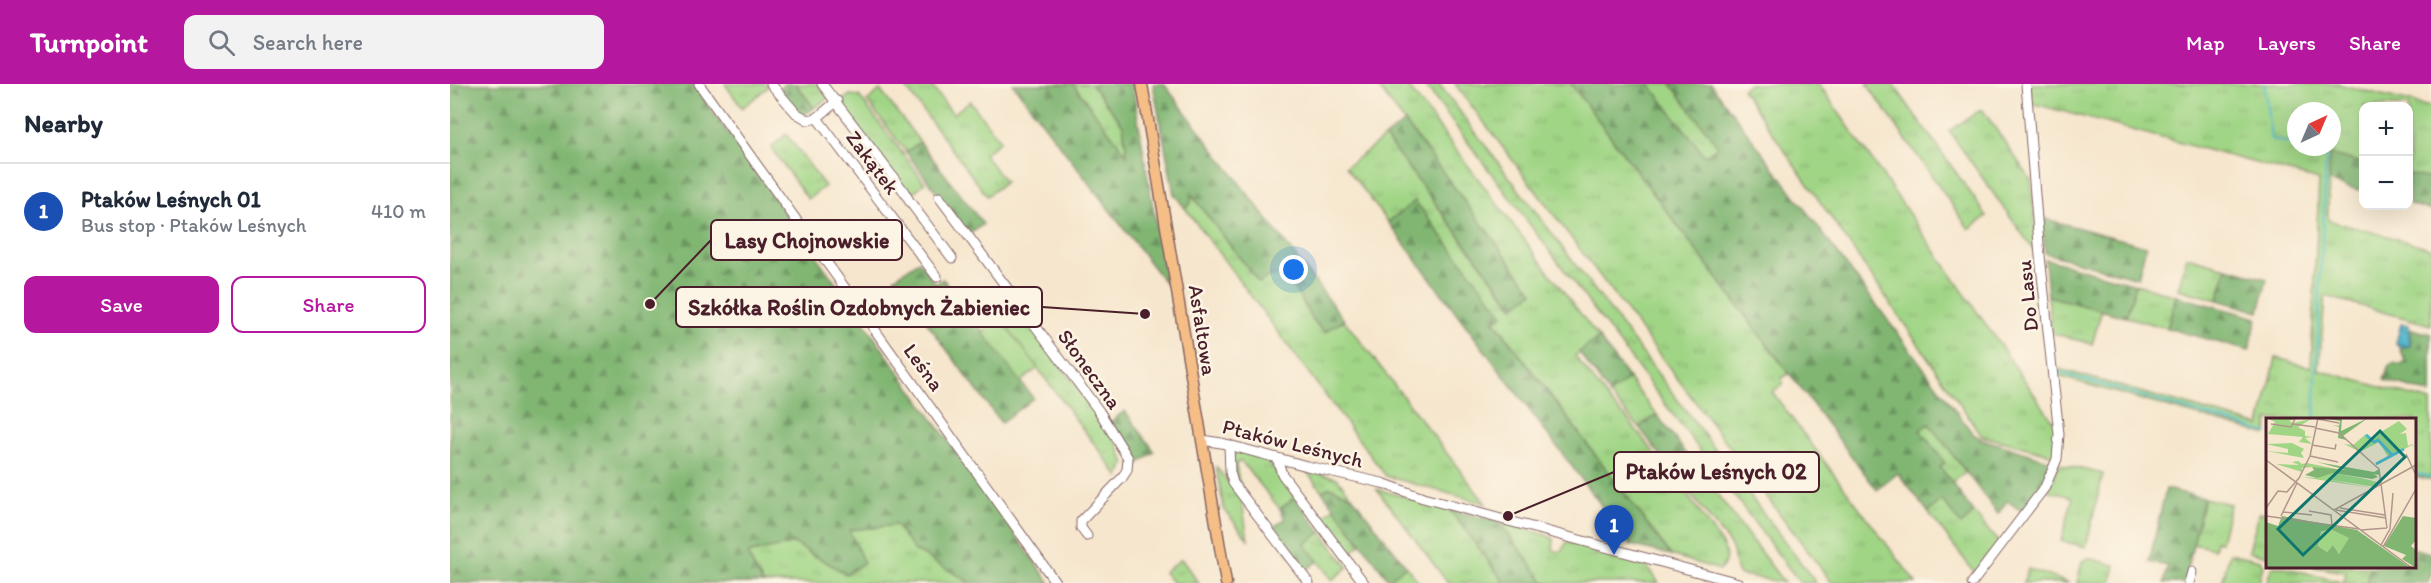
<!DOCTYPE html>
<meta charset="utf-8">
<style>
body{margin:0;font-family:Itim,sans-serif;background:#f2f2f3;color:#1f2937}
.controls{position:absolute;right:18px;top:18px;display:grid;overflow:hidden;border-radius:12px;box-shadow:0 6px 24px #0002}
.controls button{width:54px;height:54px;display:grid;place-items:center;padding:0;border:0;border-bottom:2px solid #e0e1e3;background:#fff;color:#1f2937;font:30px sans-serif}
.compass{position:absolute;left:1837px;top:18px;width:54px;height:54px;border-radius:50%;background:#fff;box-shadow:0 6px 24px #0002;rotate:44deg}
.you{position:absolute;left:844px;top:186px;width:21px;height:21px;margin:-15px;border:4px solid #fff;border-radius:50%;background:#1a73e8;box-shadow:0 0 0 9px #1a73e833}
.badge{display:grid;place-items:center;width:39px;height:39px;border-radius:50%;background:#b5179e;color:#fff;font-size:20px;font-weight:700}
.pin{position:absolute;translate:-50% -50px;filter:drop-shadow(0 2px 3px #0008)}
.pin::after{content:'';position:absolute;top:32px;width:21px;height:18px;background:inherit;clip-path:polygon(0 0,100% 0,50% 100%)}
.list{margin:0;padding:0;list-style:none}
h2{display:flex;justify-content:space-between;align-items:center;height:78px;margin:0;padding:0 24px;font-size:26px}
h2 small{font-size:20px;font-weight:400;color:#747a83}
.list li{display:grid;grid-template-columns:39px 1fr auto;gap:18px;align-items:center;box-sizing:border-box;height:96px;padding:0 24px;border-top:2px solid #e0e1e3}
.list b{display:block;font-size:22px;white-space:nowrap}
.list p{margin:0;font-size:20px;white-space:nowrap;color:#747a83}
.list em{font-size:20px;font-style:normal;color:#747a83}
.actions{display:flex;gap:12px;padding:18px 24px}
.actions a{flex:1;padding:14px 0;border:2px solid #b5179e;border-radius:12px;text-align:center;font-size:21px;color:#b5179e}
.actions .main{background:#b5179e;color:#fff}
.icon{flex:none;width:33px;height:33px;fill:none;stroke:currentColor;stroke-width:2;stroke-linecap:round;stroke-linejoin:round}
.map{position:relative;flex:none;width:1981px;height:499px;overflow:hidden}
header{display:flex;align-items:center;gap:36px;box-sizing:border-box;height:84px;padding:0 30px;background:#b5179e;color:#fff}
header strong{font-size:28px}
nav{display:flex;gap:33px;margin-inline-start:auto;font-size:21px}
.search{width:420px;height:54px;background:#f2f2f3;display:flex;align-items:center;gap:15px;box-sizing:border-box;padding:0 21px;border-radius:12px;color:#747a83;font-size:22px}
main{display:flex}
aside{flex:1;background:#fff}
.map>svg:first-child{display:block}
.grass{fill:url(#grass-tufts);stroke:#757a58;stroke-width:1.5;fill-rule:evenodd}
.forest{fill:url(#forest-firs);stroke:#656a4e;stroke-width:1.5}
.garden{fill:#a0d585;stroke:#757a58;stroke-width:1.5}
.water{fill:url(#water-waves);stroke:#4c6a7c;stroke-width:1.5}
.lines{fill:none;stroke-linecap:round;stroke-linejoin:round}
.stream{stroke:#4eb6cc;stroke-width:2}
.minor-casing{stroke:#866564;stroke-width:11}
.major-casing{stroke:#866564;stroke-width:13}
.minor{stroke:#fff;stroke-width:9}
.major{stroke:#f6be87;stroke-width:10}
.labels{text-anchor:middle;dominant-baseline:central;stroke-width:5;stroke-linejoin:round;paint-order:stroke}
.street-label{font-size:21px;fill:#4a1f2b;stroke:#fcf5e5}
.inset-river{fill:none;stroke:#4eb6cc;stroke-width:3}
.inset-road{fill:none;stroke:#b1968c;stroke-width:1.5}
.view{fill:#0f766e;fill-opacity:0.15;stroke:#0f766e;stroke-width:3}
.inset-edge{fill:none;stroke:#4a1f2b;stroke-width:3}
.leader{fill:none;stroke:#4a1f2b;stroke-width:2}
.callout-dot{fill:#4a1f2b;stroke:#fcf5e5;stroke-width:2}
.callout{fill:#fcf5e5;stroke:#4a1f2b;stroke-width:2}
.callout-label{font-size:22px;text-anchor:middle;font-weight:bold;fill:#4a1f2b}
</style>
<header>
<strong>Turnpoint</strong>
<div class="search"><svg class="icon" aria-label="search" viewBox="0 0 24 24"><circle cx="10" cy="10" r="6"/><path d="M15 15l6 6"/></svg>Search here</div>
<nav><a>Map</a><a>Layers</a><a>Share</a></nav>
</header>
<main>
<aside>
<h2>Nearby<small></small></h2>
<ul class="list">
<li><span class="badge" style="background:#1a4fb4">1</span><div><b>Ptaków Leśnych 01</b><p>Bus stop · Ptaków Leśnych</p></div><em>410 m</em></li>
</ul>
<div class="actions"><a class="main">Save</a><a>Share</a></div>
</aside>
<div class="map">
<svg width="1981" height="499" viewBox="0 0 1981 499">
<defs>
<pattern id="grass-tufts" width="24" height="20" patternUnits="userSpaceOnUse" patternTransform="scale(1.5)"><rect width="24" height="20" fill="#a0d585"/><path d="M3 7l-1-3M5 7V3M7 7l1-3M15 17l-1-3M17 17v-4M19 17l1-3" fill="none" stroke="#8bb673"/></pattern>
<pattern id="forest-firs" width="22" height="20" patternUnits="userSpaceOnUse" patternTransform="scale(1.5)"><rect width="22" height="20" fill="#80b672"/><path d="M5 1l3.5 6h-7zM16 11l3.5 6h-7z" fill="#6b935e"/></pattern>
<pattern id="water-waves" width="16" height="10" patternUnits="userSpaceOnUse" patternTransform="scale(1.5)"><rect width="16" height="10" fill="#4eb6cc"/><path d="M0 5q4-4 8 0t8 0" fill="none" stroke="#4393a6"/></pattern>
</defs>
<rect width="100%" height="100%" fill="#fcf5e5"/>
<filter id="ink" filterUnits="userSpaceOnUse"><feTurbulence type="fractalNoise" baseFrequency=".0167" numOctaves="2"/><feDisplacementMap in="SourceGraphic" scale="12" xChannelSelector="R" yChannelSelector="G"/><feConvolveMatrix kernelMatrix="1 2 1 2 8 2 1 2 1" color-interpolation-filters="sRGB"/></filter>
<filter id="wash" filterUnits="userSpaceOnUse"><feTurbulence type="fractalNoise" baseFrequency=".008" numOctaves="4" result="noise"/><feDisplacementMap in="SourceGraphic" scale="24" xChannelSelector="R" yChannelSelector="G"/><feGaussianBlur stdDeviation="1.35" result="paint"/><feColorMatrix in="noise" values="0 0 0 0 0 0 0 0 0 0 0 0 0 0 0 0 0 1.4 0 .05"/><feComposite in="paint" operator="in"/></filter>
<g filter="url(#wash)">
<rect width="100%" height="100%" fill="#f6e6cd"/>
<!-- grass -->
<g class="grass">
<polygon points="275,0 316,0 318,3 292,24"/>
<polygon points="346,0 368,0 378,14 364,24"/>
<polygon points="453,0 480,0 503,30 520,17 550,57 534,70 555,98 537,112"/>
<polygon points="623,0 641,0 673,41 678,73"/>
<path d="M926 0H956L1149 254 1125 272 1163 321 1176 333 1236 409 1273 462C1277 471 1277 478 1270 486L1221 471 1044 236 1052 230 965 117 938 138 896 83 935 53 1063 223 1083 208Z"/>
<polygon points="974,0 989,0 1366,499 1350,499"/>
<polygon points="1005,0 1121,0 1339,290 1332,294 1332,301 1322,308 1466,499 1382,499"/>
<polygon points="1199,0 1221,0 1268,62 1255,73"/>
<polygon points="1299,0 1369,0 1607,343 1604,371 1532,352 1292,5"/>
<polygon points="1417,0 1443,0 1537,132 1519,145"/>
<path d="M1580 0H1888L1981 23V95L1959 90 1958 22H1914L1913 79 1879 71 1878 136 1981 164V241L1875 212 1869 286 1981 317V396L1965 392 1964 336H1818L1817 351 1607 292 1606 284 1810 342 1826 274 1861 283 1869 96 1581 19ZM1846 27H1882V63H1846Z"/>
<polygon points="430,6 470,58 456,68 417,17"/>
<polygon points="400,11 409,12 475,99 459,112 390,18"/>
<polygon points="1532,25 1581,96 1588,172 1499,47"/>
<polygon points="336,50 375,102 358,115 321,64"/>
<path d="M740 109 808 198C812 197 817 192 821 191 843 185 856 231 867 242 870 244 873 246 875 248L894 236 1036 420 936 392 735 124 741 119Z"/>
<polygon points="1737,173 1777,184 1768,216 1728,205"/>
<polygon points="1686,200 1726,212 1717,244 1676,233"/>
<polygon points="1598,212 1652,226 1642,260 1602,249"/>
<polygon points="569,225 666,356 675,380 669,393 552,237"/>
<polygon points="1179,295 1207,331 1189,343 1159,310"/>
<polygon points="1479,339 1516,388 1502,399 1490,383 1494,380 1470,346"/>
<polygon points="788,366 817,376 845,413 830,425 791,377 786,380 790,404 785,398 782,373"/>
<path d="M1239 373 1334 499 1288 490C1283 481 1286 472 1281 462L1221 385Z"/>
<polygon points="1609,380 1653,390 1636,463 1611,457 1623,413 1599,407"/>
<polygon points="766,383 791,412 798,455 774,425"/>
<polygon points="855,385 887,394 901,411 880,403 872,407"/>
<polygon points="927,405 999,425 1055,499 998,499"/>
<polygon points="1754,414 1780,420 1771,458 1766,457 1764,465 1743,460"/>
<polygon points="1492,416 1511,440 1524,429 1549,459 1525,489 1478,428"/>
<polygon points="885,424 911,460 897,471 870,435"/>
<polygon points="1809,428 1817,430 1817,472 1799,467"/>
<polygon points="1049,438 1096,451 1104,455 1103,466 1111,468 1117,458 1146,465 1145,470 1149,471 1151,467 1165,473 1174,472 1193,477 1209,499 1095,499"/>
<polygon points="446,441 464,466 521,499 313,499 297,470 345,459 365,473 399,446"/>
<polygon points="871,448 898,483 882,496 855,460"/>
<polygon points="1780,469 1810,476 1813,482 1809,499 1772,499"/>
<polygon points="1638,474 1665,481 1661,499 1627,499 1632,477"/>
<polygon points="731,475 749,499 723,499 714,488"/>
<polygon points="956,482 969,499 941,499 939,496"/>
<polygon points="1824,483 1835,483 1894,499 1896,488 1863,483 1920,483 1916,499 1817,499 1821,485"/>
<polygon points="1578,485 1619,499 1573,499"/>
</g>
<!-- forest -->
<g class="forest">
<polygon points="0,0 243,0 600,499 521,499 464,466 446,441 399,446 414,479 396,490 344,459 297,470 313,499 0,499"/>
<polygon points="334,0 346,0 364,24 354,31 348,30 329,4"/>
<polygon points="563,0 623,0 677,71 673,41 641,0 682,0 716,200"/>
<path d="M703 0H714L894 236 875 248C854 233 851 195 821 191L809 199 741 110V119L735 124 724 110Z"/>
<polygon points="1121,0 1199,0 1255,72 1268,62 1221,0 1261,0 1523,350 1532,355 1604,378 1596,397 1573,428 1557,417 1548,430 1479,340 1470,346 1495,379 1490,383 1524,429 1511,441 1492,416 1478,428 1448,389 1427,406"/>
<polygon points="955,38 1083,208 1064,223 935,53"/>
<polygon points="470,58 533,140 519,151 456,68"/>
<polygon points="1879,70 1913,79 1913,107 1879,98"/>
<polygon points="1958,90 1981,95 1981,126 1959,120"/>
<polygon points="965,117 1053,231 1044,237 1221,471 1181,461 938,138"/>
<polygon points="1592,134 1696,162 1688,194 1595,169"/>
<polygon points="1595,175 1686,200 1676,233 1598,212"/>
<polygon points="469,177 486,200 493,195 583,314 551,339 444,194"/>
<polygon points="1777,184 1817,195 1809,228 1768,216"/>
<polygon points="1726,212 1807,234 1799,267 1717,244"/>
<polygon points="1961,245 1981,250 1981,310 1934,296 1939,282 1943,279 1952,281 1955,278 1950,263 1960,262"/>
<polygon points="1149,254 1179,295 1159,310 1129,268"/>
<polygon points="675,327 705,368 688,380 659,339"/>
<polygon points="1207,331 1239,373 1221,385 1189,343"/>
<polygon points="880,403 901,411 956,482 939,496 872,407"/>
<polygon points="1716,405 1754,414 1734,499 1714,499 1718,482 1699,478"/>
<polygon points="845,413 871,448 855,460 868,477 853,488 820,445 835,435 830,425"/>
<polygon points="999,425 1049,438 1095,499 1055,499"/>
<polygon points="1965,465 1981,469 1981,489 1978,499 1916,499 1920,483 1964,482"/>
</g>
<!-- garden -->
<polygon class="garden" points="551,235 588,284 570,298 533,248"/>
<!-- water -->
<polygon class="water" points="1951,240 1959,241 1960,262 1950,263 1946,259"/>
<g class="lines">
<!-- stream -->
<g class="stream">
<polyline points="1814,0 1821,55 1846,61"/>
<polyline points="1853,63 1874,68 1876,71 1864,336"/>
<polyline points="1608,288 1818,349"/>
<polyline points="1964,389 1981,393"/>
</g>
</g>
</g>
<g filter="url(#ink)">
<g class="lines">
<!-- minor casing -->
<g class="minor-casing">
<g id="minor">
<polyline points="249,0 606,499"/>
<polyline points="321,0 346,29 358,36 367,34 487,193"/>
<polyline points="372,0 453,106 460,118 502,174"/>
<polyline points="367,34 387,17"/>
<polyline points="489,113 649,327 678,374 677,386 672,394 631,437 631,444 637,452"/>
<polyline points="752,356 771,359 857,382 932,399 973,414 1289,499"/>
<polyline points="779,361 780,388 783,399 859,499"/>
<polyline points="827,374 832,390 914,499"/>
<polyline points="1522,499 1595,403 1607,375 1609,350 1590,172 1576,0"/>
<polyline points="1739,499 1742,488"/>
</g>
</g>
<!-- major casing -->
<g class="major-casing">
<polyline id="major" points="692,0 776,499"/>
</g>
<!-- minor -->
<use href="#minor" class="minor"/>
<!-- major -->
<use href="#major" class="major"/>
</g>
</g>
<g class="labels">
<!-- street labels -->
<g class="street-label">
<text transform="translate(423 78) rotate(53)">Zakątek</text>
<text transform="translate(1577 212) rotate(-96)">Do Lasu</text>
<text transform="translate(753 246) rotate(81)">Asfaltowa</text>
<text transform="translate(474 283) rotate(54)">Leśna</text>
<text transform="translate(640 285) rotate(54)">Słoneczna</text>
<text transform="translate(843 359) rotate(14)">Ptaków Leśnych</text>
</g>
</g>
<!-- overview -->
<g transform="translate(1816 334)">
<rect width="150" height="150" fill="#f6e6cd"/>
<path d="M1 0 29 1 23 3 27 5 45 1 32 9 39 13V18L47 19 39 20 46 26 33 24 37 19 2 16 9 4ZM133 3 141 11 134 16 140 15 142 28 146 26 150 30 146 27 109 47 122 39 113 24 94 34 78 26 87 27 100 16 105 20ZM26 25 38 31 35 35 38 40 0 33 22 35V31L0 26ZM32 43 36 46 41 45 80 53 47 49 36 50V54L10 46 33 47 26 44ZM67 55 95 60 115 65 109 69 54 60 107 70 35 59 51 60 52 57ZM64 111 84 120 73 136 67 127 61 134 52 128 55 115Z" fill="#a0d585"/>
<path d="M76 0 75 13 102 0 77 18 80 22 72 20 73 9 67 7 73 8 74 3 63 1ZM51 44 108 54 113 51V57L108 56 112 59 106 61 67 55 51 60 39 57 48 52 46 49 80 52ZM16 98 91 112 145 150H0V104L12 108ZM64 111 83 120 73 136 67 127 61 134 52 128 55 114ZM137 98 150 100V122L145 128 150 132V150L136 141 140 137 118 128Z" fill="#80b672" fill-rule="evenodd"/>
<path class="inset-river" d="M100 17 108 24 112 22 126 37M110 46 138 31"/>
<path class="inset-road" d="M52 1 73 5M5 6 25 9 29 1M27 6 49 9M49 10 73 15 113 51 121 110M46 27 69 31 70 26M140 36 150 57M44 38 72 44M0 42 146 150M0 90 12 73 21 74 33 60 44 38 52 0M74 90 119 97M68 92 150 47M70 92 120 100M43 93 65 97 66 107M17 94 46 97M0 98 93 111M15 98 31 65M95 112 121 110M115 127 124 111 127 75M117 129 150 71"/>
<path class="view" d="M114 13 139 39 37 137 12 111Z"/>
<rect width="150" height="150" class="inset-edge"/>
</g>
<!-- callouts -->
<path class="leader" d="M200 220L261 156M695 230L592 223M1058 432L1164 388"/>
<g class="callout-dot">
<circle cx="200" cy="220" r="6"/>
<circle cx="695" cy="230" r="6"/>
<circle cx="1058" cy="432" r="6"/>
</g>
<g class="callout">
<rect x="261" y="136" width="191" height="40" rx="6"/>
<rect x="226" y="203" width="366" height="40" rx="6"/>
<rect x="1164" y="368" width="205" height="40" rx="6"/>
</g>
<g class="callout-label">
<text x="357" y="164">Lasy Chojnowskie</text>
<text x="409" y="231">Szkółka Roślin Ozdobnych Żabieniec</text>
<text x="1266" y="395">Ptaków Leśnych 02</text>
</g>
</svg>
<div class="controls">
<button>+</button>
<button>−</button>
</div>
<svg class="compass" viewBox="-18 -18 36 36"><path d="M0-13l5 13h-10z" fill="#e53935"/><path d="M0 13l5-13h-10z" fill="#747a83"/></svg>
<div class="you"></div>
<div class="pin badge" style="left:1164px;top:471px;background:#1a4fb4">1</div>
</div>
</main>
